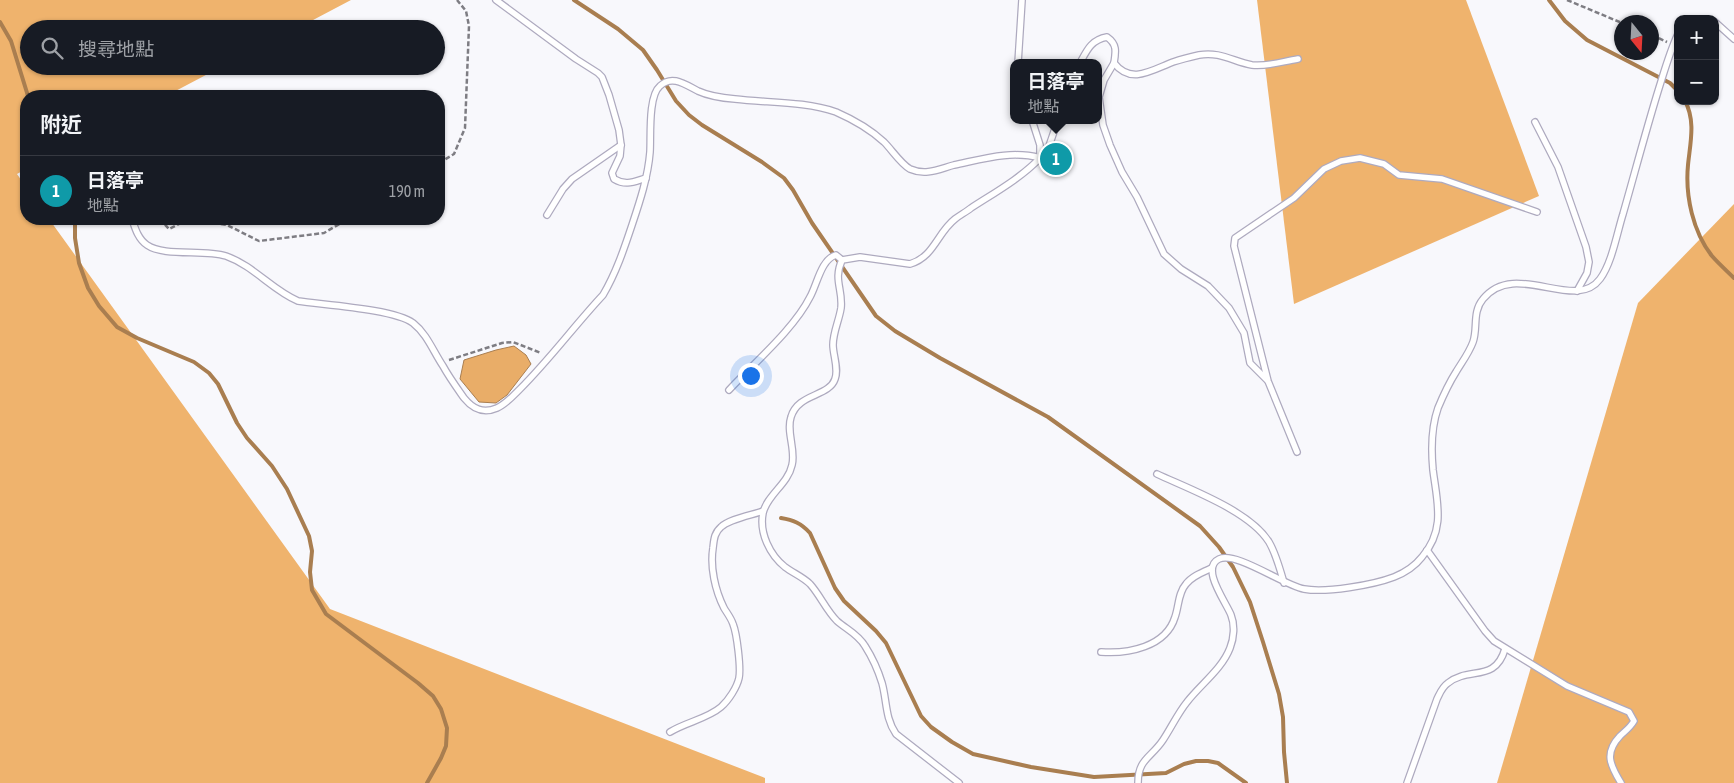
<!DOCTYPE html>
<html lang="zh-TW">
<meta charset="utf-8">
<style>
body{margin:0;font-family:"Asap Condensed","Noto Sans TC",sans-serif;background:#20242c;color:#f1f3f6}
.controls{position:absolute;right:15px;top:15px;display:grid;overflow:hidden;border-radius:10px;box-shadow:0 1px 4px #0004}
.controls button{width:45px;height:45px;display:grid;place-items:center;padding:0;border:0;border-bottom:1px solid #363941;background:#171b24;color:#f1f3f6;font:25px sans-serif}
.compass{position:absolute;left:1614px;top:15px;width:45px;height:45px;border-radius:50%;background:#171b24;box-shadow:0 1px 4px #0004;rotate:162deg}
.you{position:absolute;left:750px;top:375px;width:18px;height:18px;margin:-12px;border:4px solid #fff;border-radius:50%;background:#1a73e8;box-shadow:0 0 0 8px #1a73e833}
.badge{display:grid;place-items:center;width:32px;height:32px;border-radius:50%;background:#0f766e;color:#fff;font-size:16px;font-weight:700}
.pin{position:absolute;translate:-50% -50%;border:2px solid #fff;box-shadow:0 1px 5px #0006}
.popup{position:absolute;left:1010px;top:59px;width:92px;height:65px;box-sizing:border-box;display:grid;place-content:center;border-radius:10px;background:#171b24;filter:drop-shadow(0 1px 4px #0005);font-size:16px;white-space:nowrap;color:#9ea1a6}
.popup b{font-size:19px;color:#f1f3f6}
.popup::after{content:'';position:absolute;left:50%;top:100%;margin-left:-10px;border:10px solid transparent;border-top-color:#171b24}
.list{margin:0;padding:0;list-style:none}
h2{display:flex;justify-content:space-between;align-items:center;height:65px;margin:0;padding:0 20px;font-size:21px}
h2 small{font-size:16px;font-weight:400;color:#9ea1a6}
.list li{display:grid;grid-template-columns:32px 1fr auto;gap:15px;align-items:center;box-sizing:border-box;height:70px;padding:0 20px;border-top:1px solid #363941}
.list b{display:block;font-size:19px;white-space:nowrap}
.list p{margin:0;font-size:16px;white-space:nowrap;color:#9ea1a6}
.list em{font-size:16px;font-style:normal;color:#9ea1a6}
.icon{flex:none;width:28px;height:28px;fill:none;stroke:currentColor;stroke-width:2;stroke-linecap:round;stroke-linejoin:round}
.map{position:relative;flex:none;width:1734px;height:783px;overflow:hidden}
.search{position:absolute;background:#171b24;box-shadow:0 1px 4px #0004;left:20px;top:20px;width:425px;height:55px;display:flex;align-items:center;gap:12px;box-sizing:border-box;padding:0 18px;border-radius:28px;color:#9ea1a6;font-size:19px}
.panel{position:absolute;background:#171b24;box-shadow:0 1px 4px #0004;left:20px;top:90px;width:425px;height:135px;border-radius:20px}
.map>svg:first-child{display:block}
.forest{fill:#efb36d}
.water{fill:#e9ad68;stroke:#a97e50}
.lines{fill:none;stroke-linecap:round;stroke-linejoin:round}
.stream{stroke:#a97e50;stroke-width:4}
.lane-casing{stroke:#aeaabf;stroke-width:8}
.path{stroke:#7e7d83;stroke-width:2.5;stroke-dasharray:5 2.5;stroke-linecap:butt}
.lane{stroke:#fff;stroke-width:5.5}
</style>
<div class="map">
<svg width="1734" height="783" viewBox="0 0 1734 783">
<rect width="100%" height="100%" fill="#f8f8fc"/>
<!-- forest -->
<g class="forest">
<polygon points="0,0 351,0 296,29 29,29 29,66 223,66 166,96 26,96 26,169 17,174 26,187 26,219 49,219 330,609 765,778 765,783 0,783"/>
<polygon points="1257,0 1466,0 1539,196 1294,304"/>
<polygon points="1734,204 1734,783 1497,783 1638,303"/>
</g>
<!-- water -->
<polygon class="water" points="514,346 526,355 531,364 507,395 496,403 479,402 460,379 464,360 496,350"/>
<g class="lines">
<!-- stream -->
<g class="stream">
<polyline points="574,0 618,29 643,50 657,70 676,101 689,115 702,125 762,162 784,178 793,190 812,223 876,316 895,331 940,358 1048,417 1200,526 1219,547 1233,567 1250,602 1263,642 1279,694 1283,717 1284,752 1287,783"/>
<polyline points="1549,0 1565,21 1587,40 1670,83 1678,91"/>
<polyline points="0,22 11,41 28,96"/>
<path d="M1685 101C1696 121 1690 144 1688 165 1685 196 1693 232 1712 256 1719 264 1727 271 1734 278"/>
<polyline points="75,219 75,238 79,263 88,288 99,306 117,327 137,338 194,362 209,373 218,384 237,423 247,438 272,466 287,489 309,536 312,551 310,572 312,590 326,614 418,683 433,696 441,709 447,728 446,746 441,758 427,783"/>
<path d="M781 518C793 520 801 523 810 533L835 588 844 601 876 631 886 643 921 716 931 727 952 742 973 754 1031 767 1094 777 1166 773 1184 764 1196 761H1208L1218 763 1246 783"/>
</g>
<!-- lane casing -->
<g class="lane-casing">
<g id="lane">
<path d="M496 0 576 59 598 73 602 77 609 95 619 130 621 145 620 156 612 173 614 179C626 186 633 182 646 178"/>
<polyline points="1701,19 1706,19"/>
<polyline points="1715,22 1734,39"/>
<polyline points="1018,63 1022,0"/>
<path d="M1080 63C1087 50 1091 40 1107 37 1117 44 1116 51 1114 63 1131 85 1152 70 1173 62 1182 59 1190 57 1199 55 1220 51 1234 62 1252 65 1267 67 1284 61 1298 59"/>
<polyline points="1114,63 1104,80 1099,97 1103,125 1110,145 1122,172 1137,197 1164,254 1181,269 1208,286 1229,308 1244,333 1250,363 1267,380"/>
<polyline points="1535,122 1558,167 1586,247 1589,262 1587,273 1577,291"/>
<polyline points="547,215 563,189 572,179 621,145"/>
<path d="M132 219C135 228 138 239 147 245 164 257 204 249 226 256 254 266 272 290 298 301 324 305 394 309 413 323 427 334 433 351 443 366 449 377 457 388 464 398 473 409 483 414 497 408 506 404 513 396 520 389 550 359 575 325 603 295 616 273 624 249 632 225 640 201 648 177 650 152 651 136 648 96 660 86 672 74 686 85 698 91 709 96 722 98 735 99 767 103 804 101 836 112 852 119 871 130 884 142 892 150 901 164 910 169 926 176 939 169 954 165 983 159 1011 150 1040 158L1049 146 1058 120"/>
<path d="M729 390C754 363 794 329 810 297 817 285 821 259 836 255L842 260"/>
<polyline points="1297,452 1268,381 1234,246 1235,238 1294,198 1324,169 1341,161 1360,158 1384,164 1399,175 1442,179 1537,212"/>
<path d="M1157 474C1189 489 1250 511 1269 542 1276 554 1280 569 1284 583"/>
<path d="M1427 550 1485 631 1494 641 1567 686 1629 712 1634 721C1630 728 1625 731 1620 736 1604 753 1610 765 1621 783"/>
<path d="M1101 652C1128 654 1166 647 1175 617 1179 606 1178 593 1186 584 1192 576 1203 572 1212 568"/>
<path d="M670 732C686 722 707 719 721 707 729 700 737 687 739 678 741 668 737 634 733 624 731 618 727 613 724 608 715 590 710 567 713 548 714 540 714 533 721 527 729 519 752 515 763 511"/>
<path d="M959 783 896 734C885 718 887 701 882 683 878 670 872 657 865 646 858 634 846 629 837 621 826 610 820 595 810 584 803 577 793 573 785 567 770 555 759 533 763 513 767 495 788 484 792 465 796 450 786 432 791 417 798 393 829 397 835 379 839 369 833 355 833 345 833 332 839 321 841 308 843 289 833 280 842 260L860 257 910 264C934 257 937 233 955 219 960 215 966 212 971 208 994 193 1021 178 1040 158V145L1032 120"/>
<path d="M1138 783C1138 759 1151 758 1163 740 1171 728 1178 713 1187 702 1201 684 1222 669 1230 648 1234 638 1235 625 1231 615 1226 602 1200 568 1219 559 1236 551 1283 585 1304 589 1326 593 1373 585 1394 577 1404 573 1415 566 1422 557 1446 529 1437 502 1433 470 1431 449 1431 428 1438 408 1443 396 1449 383 1456 372 1462 362 1469 353 1473 342 1478 328 1472 312 1483 299 1515 259 1575 313 1600 279 1612 263 1617 233 1623 214 1635 172 1646 130 1659 88 1665 69 1670 51 1678 34"/>
<path d="M1407 783 1437 699C1440 693 1442 687 1448 683 1469 666 1495 683 1505 649"/>
</g>
</g>
<!-- path -->
<g class="path">
<polyline points="1567,0 1622,23"/>
<polyline points="1652,35 1667,42"/>
<polyline points="439,163 454,154 465,128 469,26 466,11 457,0"/>
<polyline points="160,219 169,229 185,221 203,221 227,225 259,241 324,233 348,219"/>
<polyline points="449,360 502,343 513,342 541,353"/>
</g>
<!-- lane -->
<use href="#lane" class="lane"/>
</g>
</svg>
<div class="controls">
<button>+</button>
<button>−</button>
</div>
<svg class="compass" viewBox="-18 -18 36 36"><path d="M0-13l5 13h-10z" fill="#e53935"/><path d="M0 13l5-13h-10z" fill="#9ea1a6"/></svg>
<div class="you"></div>
<div class="pin badge" style="left:1056px;top:159px;background:#0f9aa8">1</div>
<div class="popup"><b>日落亭</b>地點</div>
<div class="search"><svg class="icon" aria-label="search" viewBox="0 0 24 24"><circle cx="10" cy="10" r="6"/><path d="M15 15l6 6"/></svg>搜尋地點</div>
<section class="panel">
<h2>附近<small></small></h2>
<ul class="list">
<li><span class="badge" style="background:#0f9aa8">1</span><div><b>日落亭</b><p>地點</p></div><em>190 m</em></li>
</ul>
</section>
</div>
